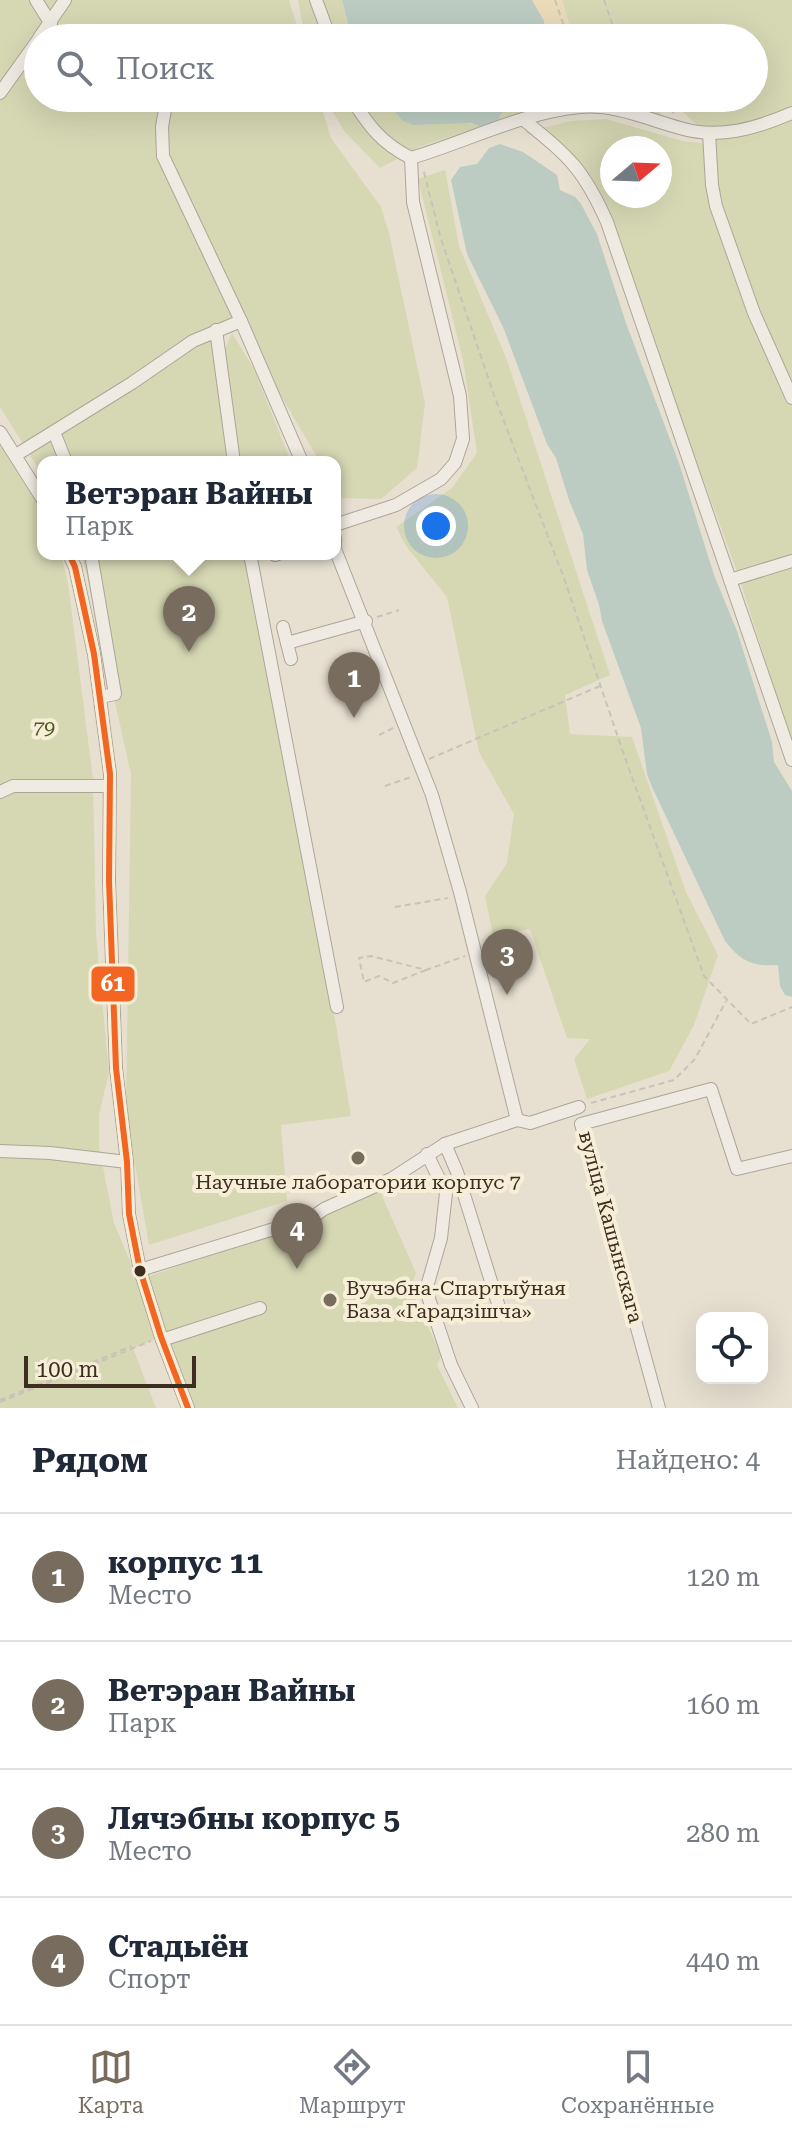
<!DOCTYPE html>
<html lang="ru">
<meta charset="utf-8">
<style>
body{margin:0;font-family:"Roboto Serif",serif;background:#f2f2f3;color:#1f2937}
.controls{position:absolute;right:24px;bottom:24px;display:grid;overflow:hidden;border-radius:16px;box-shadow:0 8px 32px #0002}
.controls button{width:72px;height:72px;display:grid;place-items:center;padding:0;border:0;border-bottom:2px solid #e0e1e3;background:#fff;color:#1f2937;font:40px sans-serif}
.compass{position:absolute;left:600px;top:136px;width:72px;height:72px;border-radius:50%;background:#fff;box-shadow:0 8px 32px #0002;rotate:71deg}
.scale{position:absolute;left:24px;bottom:20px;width:172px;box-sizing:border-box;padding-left:8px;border:4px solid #3d2e20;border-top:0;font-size:22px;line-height:28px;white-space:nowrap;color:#3d2e20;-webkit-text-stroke:6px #f7eed8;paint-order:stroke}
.you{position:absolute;left:436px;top:526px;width:28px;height:28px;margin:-20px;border:6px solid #fff;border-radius:50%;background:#1a73e8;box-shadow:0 0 0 12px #1a73e833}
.badge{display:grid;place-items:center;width:52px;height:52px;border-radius:50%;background:#786c5e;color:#fff;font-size:26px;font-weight:700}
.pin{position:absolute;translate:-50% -66px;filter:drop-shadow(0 2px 4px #0008)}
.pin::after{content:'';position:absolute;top:42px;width:28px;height:24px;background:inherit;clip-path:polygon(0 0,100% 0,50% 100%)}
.popup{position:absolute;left:37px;top:456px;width:304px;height:104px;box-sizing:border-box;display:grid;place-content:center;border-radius:16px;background:#fff;filter:drop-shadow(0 2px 6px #0005);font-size:26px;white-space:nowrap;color:#747a83}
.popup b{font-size:30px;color:#1f2937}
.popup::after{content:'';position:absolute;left:50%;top:100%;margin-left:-16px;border:16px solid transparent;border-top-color:#fff}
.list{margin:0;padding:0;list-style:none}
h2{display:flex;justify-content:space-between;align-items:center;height:104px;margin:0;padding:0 32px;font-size:34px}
h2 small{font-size:26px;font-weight:400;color:#747a83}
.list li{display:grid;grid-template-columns:52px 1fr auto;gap:24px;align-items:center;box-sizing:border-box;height:128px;padding:0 32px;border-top:2px solid #e0e1e3}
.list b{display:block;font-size:30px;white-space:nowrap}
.list p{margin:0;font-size:26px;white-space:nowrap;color:#747a83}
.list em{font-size:26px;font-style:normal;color:#747a83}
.icon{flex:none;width:44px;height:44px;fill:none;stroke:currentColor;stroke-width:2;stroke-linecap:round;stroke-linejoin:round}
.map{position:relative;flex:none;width:792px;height:1408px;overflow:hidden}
.search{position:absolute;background:#fff;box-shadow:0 8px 32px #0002;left:24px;right:24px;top:24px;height:88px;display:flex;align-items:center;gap:20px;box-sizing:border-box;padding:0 28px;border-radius:44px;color:#747a83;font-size:30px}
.sheet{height:616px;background:#fff}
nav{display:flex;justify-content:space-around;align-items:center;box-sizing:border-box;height:112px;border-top:2px solid #e0e1e3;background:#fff;font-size:22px;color:#747a83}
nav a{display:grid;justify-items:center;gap:4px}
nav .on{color:#786c5e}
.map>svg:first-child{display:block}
.green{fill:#d6d7b3;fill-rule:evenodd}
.sand{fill:#eadcb9}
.water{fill:#bcccc2}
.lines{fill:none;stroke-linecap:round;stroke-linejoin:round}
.minor-casing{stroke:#ada599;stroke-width:14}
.path{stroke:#c8c2b9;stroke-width:2;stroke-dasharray:6 4;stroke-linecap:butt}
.minor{stroke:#efebe3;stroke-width:12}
.bus-1-casing{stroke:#f7eed8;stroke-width:12}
.bus-1{stroke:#f26522;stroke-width:6}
.poi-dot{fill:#786c5e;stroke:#f7eed8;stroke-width:3}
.bus-dot{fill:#3d2e20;stroke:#f7eed8;stroke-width:3}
.labels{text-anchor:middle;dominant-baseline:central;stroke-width:8;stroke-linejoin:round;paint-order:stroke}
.park-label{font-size:20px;font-style:italic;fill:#4d5a26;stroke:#f7eed8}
.poi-label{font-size:20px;fill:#3d2e20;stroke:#f7eed8}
.street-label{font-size:20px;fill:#3d2e20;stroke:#f7eed8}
.line-badge{stroke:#f7eed8;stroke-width:3}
.badge-label{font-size:22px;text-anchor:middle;font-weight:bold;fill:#fff}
</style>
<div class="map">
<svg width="792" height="1408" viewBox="0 0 792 1408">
<rect width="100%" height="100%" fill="#e7e0d1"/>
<!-- green -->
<g class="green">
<polygon points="0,0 289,0 301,38 38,38 38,98 319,98 331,138 381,207 389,233 425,403 417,468 381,499 335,498 335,462 320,462 241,328 222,332 225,348 232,333 254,369 291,462 43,462 43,476 0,407"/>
<polygon points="298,0 342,0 352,38 305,38"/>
<path d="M562 0H792V745L739 577 602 203 545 143 525 132 571 121 606 119 683 141 718 145 668 98H754V38H573ZM612 148H660V196H612Z"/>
<path d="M324 98H383C419 146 439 111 480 127L419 147 380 168 345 132Z"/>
<path d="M527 98H650L662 116C594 91 564 104 498 121L501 114Z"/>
<polygon points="445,170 459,246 507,360 610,675 565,695 570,734 632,737 686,892 718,955 694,1025 669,1071 587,1099 574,1059 590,1039 567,1038 530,929 493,935 485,896 507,863 514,814 479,752 447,597 406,546 396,527 452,488 477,453 463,360 418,179"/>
<polygon points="0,445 43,513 43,554 61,554 68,583 93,779 96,934 109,1073 99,1114 99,1147 114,1223 138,1280 224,1250 379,1189 416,1273 411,1288 441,1356 437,1365 458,1408 185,1408 158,1338 133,1348 156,1408 0,1408"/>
<polygon points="82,554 258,554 351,1116 281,1125 287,1201 149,1245 126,1112 131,774"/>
</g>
<!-- sand -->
<polygon class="sand" points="532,0 562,0 573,38 545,38 544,21"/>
<!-- water -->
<g class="water">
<polygon points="342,0 532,0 544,21 545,38 352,38"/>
<polygon points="383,98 525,98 501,114 498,121 480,127 471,123 413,125 403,121"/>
<path d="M500 144 523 152 557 175 560 190 575 197 581 204 597 234 626 323 679 463 714 575 737 631 772 742 774 762 792 791V997L785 995 780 986 778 965C753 967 740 961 725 941L652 787 647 774 641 728 602 621 599 605 587 570 583 534 569 500 556 458 547 444 503 327 467 254 451 180 460 167 477 164 489 148Z"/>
</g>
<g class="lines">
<!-- minor casing -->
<g class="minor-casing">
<g id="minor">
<polyline points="36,0 51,24"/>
<polyline points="316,0 330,38"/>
<polyline points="39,38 65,0"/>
<polyline points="172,38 180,33 183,38"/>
<polyline points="0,93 38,40"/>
<polyline points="167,98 162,127 163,156 241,321"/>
<path d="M351 98C369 126 381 143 411 158"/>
<path d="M524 120C569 157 583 168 607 222L792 760"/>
<polyline points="709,133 712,185 716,206 754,313 792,398"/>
<polyline points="216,330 234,462"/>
<polyline points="0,432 43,500"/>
<polyline points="54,432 66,462"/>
<polyline points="16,455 132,383 193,341 241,321 302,462"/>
<path d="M335 525 396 505 441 479 455 463 463 439 460 396 413 202 411 158C465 142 524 112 580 107 615 104 647 119 680 128 719 140 757 128 792 113"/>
<polyline points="69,554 75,567 94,654 110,774 109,881 116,1068 127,1162 129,1214 140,1270 161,1337 188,1408"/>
<polyline points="91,554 115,694 100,697"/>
<polyline points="250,554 337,1007"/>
<polyline points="275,555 278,554"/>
<polyline points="730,580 792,561"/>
<polyline points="283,627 291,659"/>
<polyline points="287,643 366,621"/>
<polyline points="0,792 13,786 110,786"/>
<polyline points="517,1120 530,1123 579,1107"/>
<polyline points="445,1144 457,1172 499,1307"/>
<polyline points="0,1151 50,1153 127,1162"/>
<polyline points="427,1154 446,1193 441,1238 426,1290 451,1365 472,1408"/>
<polyline points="140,1270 313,1217 324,1209 391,1179 445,1144 517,1120 460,892 432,795 335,549 335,538"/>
<polyline points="162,1340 260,1308"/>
<polyline points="659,1408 581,1124 711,1089 737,1169 792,1156"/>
</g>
</g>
<!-- path -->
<g class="path">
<polyline points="555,0 568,38"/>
<polyline points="604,0 617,38"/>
<polyline points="657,98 674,113"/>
<polyline points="424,172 440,236 494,395 565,581 624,755 704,976 751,1024 792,1007"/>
<polyline points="377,617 399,610"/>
<polyline points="379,735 393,728"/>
<polyline points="429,759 600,686"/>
<polyline points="385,786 411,777"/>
<polyline points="395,907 448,898"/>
<polyline points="426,970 393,983 379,976 364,982 359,958 371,956 426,970 465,956"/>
<polyline points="591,1103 674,1080 695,1059 726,1001"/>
<polyline points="0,1400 132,1346"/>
<polyline points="0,1402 151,1341"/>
</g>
<!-- minor -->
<use href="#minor" class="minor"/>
<!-- bus-1 casing -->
<g class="bus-1-casing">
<polyline id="bus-1" points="69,554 75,567 94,654 110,774 109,881 116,1068 127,1162 129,1214 140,1270 161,1337 188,1408"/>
</g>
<!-- bus-1 -->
<use href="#bus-1" class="bus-1"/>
</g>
<!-- markers -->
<g class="poi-dot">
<circle cx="358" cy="1158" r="8"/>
<circle cx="330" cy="1300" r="8"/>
</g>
<circle class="bus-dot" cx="140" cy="1271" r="7"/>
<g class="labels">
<!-- park labels -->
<g class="park-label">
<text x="44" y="727">79</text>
</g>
<!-- poi labels -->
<g class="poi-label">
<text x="358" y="1182">Научные лаборатории корпус 7</text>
<text x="346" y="1288" text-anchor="start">Вучэбна-Спартыўная<tspan x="346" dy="23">База «Гарадзішча»</tspan></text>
</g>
<!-- street labels -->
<g class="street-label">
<text transform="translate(611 1227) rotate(75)">вуліца Кашынскага</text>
</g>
</g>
<rect class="line-badge" x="90" y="965" width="46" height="38" rx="8" fill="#f26522"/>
<g class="badge-label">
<text x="113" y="991">61</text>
</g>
</svg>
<div class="controls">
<button><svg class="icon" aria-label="locate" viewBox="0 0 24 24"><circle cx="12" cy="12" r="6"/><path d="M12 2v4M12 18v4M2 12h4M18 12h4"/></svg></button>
</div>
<svg class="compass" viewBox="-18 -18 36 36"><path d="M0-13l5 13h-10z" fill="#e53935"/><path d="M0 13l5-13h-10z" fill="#747a83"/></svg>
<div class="scale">100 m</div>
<div class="you"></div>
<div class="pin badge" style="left:354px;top:718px">1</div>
<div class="pin badge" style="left:189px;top:652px">2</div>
<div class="popup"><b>Ветэран Вайны</b>Парк</div>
<div class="pin badge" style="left:507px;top:995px">3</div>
<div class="pin badge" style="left:297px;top:1269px">4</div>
<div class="search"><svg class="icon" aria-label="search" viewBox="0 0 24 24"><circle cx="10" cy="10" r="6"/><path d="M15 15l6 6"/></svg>Поиск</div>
</div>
<section class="sheet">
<h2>Рядом<small>Найдено: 4</small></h2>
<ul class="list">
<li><span class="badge">1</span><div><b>корпус 11</b><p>Место</p></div><em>120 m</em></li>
<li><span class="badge">2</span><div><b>Ветэран Вайны</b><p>Парк</p></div><em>160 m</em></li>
<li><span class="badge">3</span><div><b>Лячэбны корпус 5</b><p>Место</p></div><em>280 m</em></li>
<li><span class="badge">4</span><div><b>Стадыён</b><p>Спорт</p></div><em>440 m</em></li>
</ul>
</section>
<nav>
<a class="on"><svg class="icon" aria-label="map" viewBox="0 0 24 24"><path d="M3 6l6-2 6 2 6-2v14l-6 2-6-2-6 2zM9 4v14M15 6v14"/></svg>Карта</a>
<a><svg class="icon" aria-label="directions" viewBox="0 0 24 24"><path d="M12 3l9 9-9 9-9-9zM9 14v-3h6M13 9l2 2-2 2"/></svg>Маршрут</a>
<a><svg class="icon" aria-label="saved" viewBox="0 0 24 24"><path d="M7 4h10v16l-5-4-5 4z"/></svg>Сохранённые</a>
</nav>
